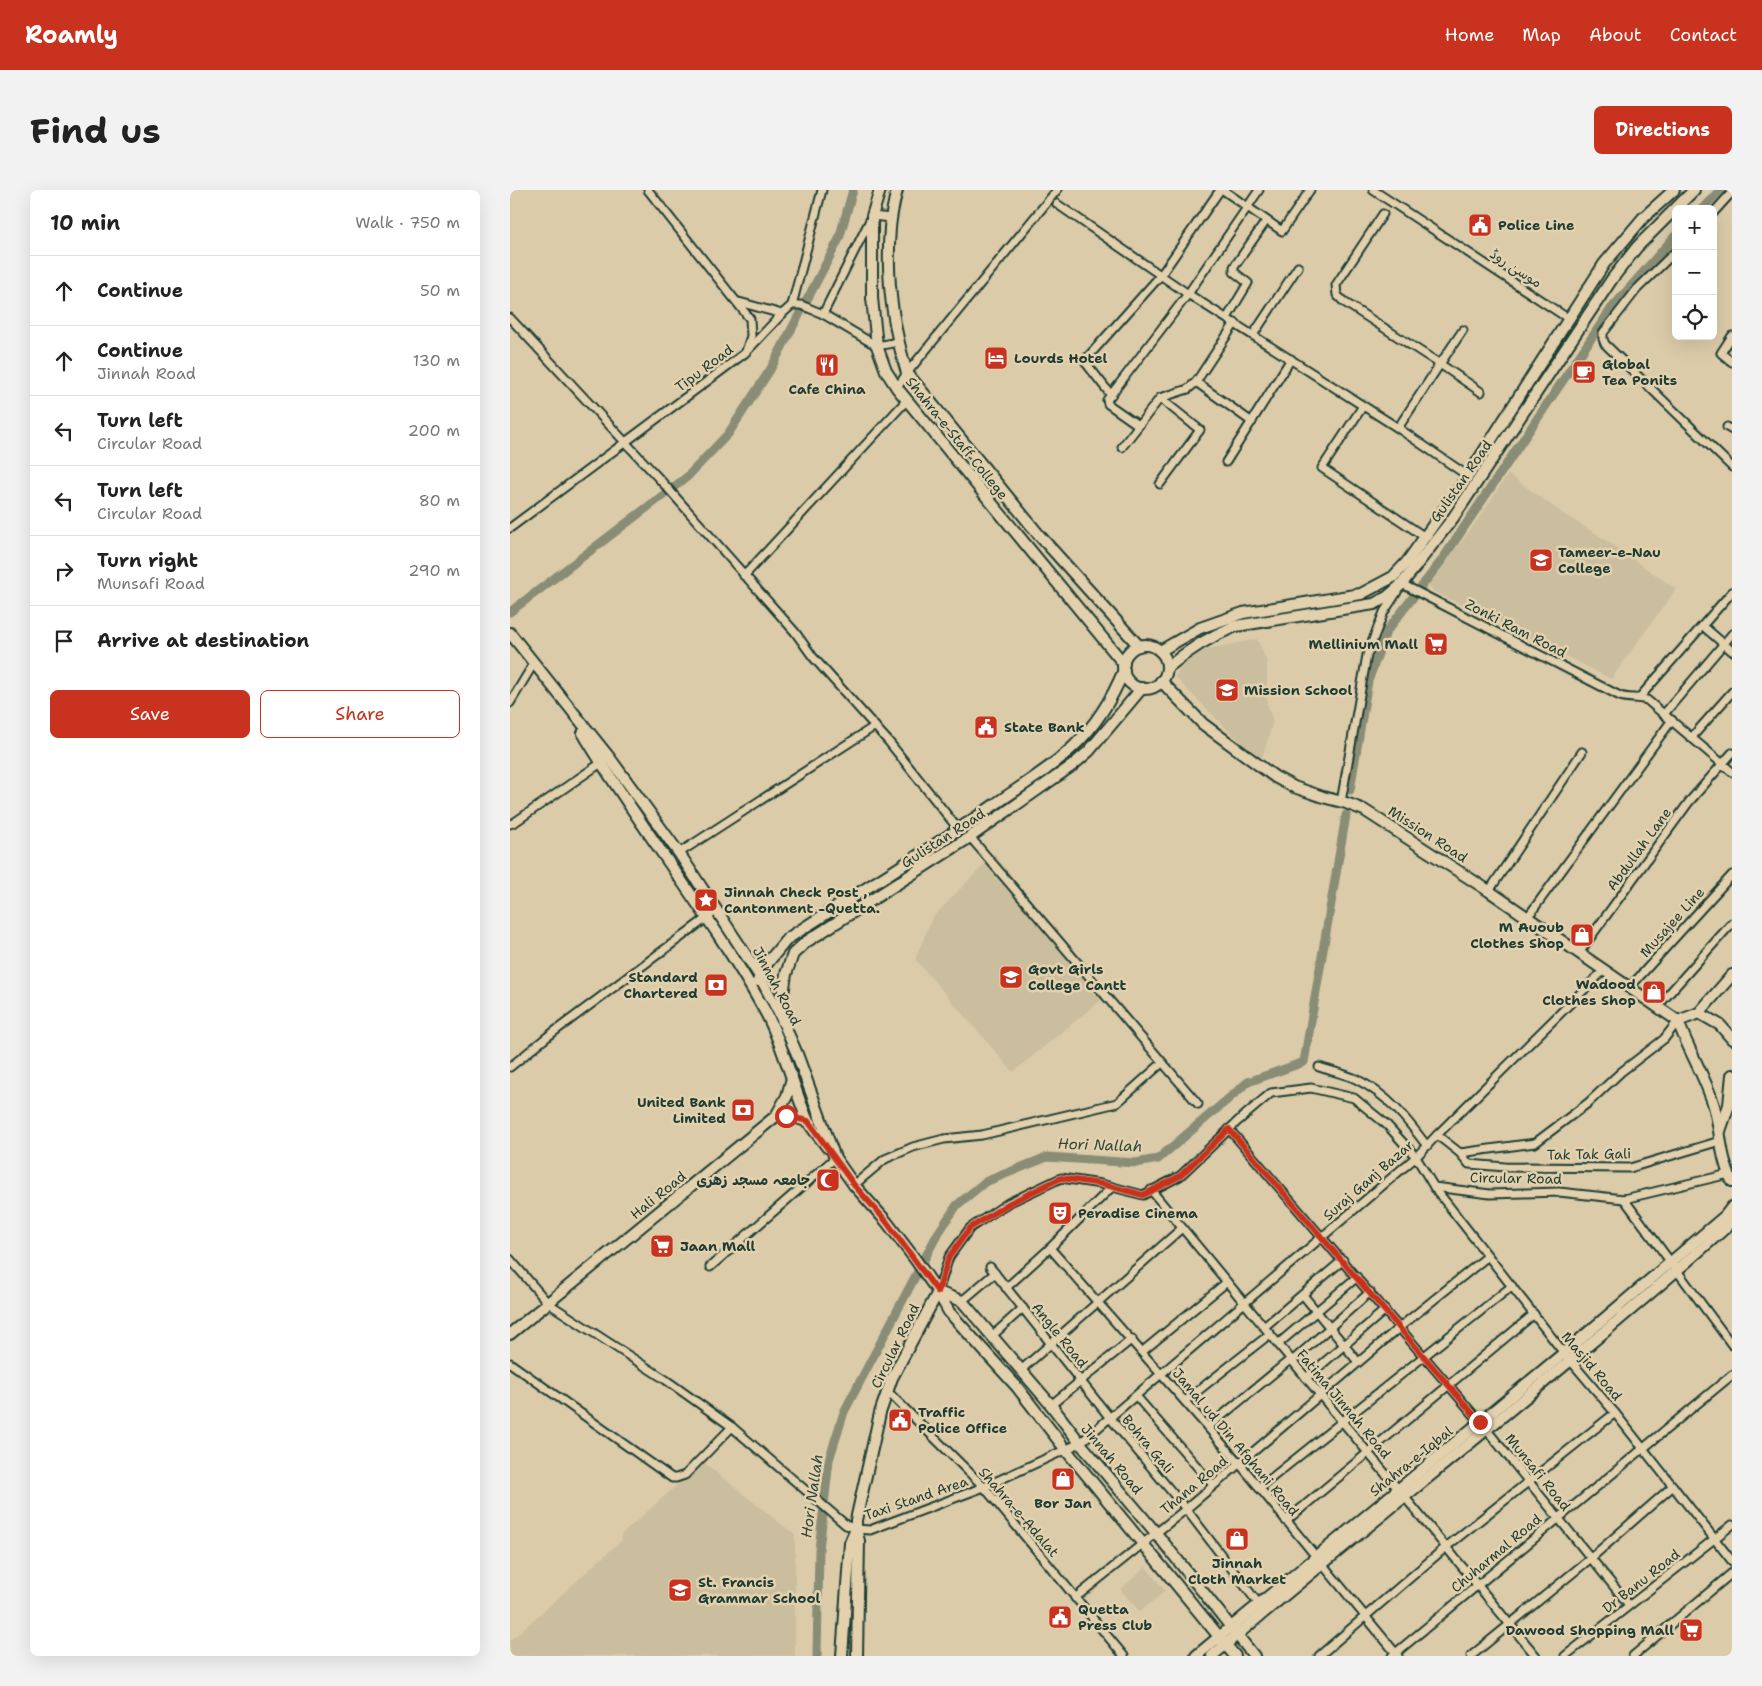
<!DOCTYPE html>
<meta charset="utf-8">
<style>
body{margin:0;font-family:"Shantell Sans","Playpen Sans Arabic",sans-serif;background:#f2f2f2;color:#222}
.controls{position:absolute;right:15px;top:15px;display:grid;overflow:hidden;border-radius:8px;box-shadow:0 5px 20px #0002}
.controls button{width:45px;height:45px;display:grid;place-items:center;padding:0;border:0;border-bottom:1px solid #e0e0e0;background:#fff;color:#222;font:25px sans-serif}
.stop{position:absolute;width:15px;height:15px;margin:-11px;border:4px solid #c8321e;border-radius:50%;background:#fff}
.stop.end{background:#c8321e;border-color:#fff;box-shadow:0 1px 5px #0008}
.list{margin:0;padding:0;list-style:none}
h2{display:flex;justify-content:space-between;align-items:center;height:65px;margin:0;padding:0 20px;font-size:21px}
h2 small{font-size:16px;font-weight:400;color:#767676}
.list li{display:grid;grid-template-columns:32px 1fr auto;gap:15px;align-items:center;box-sizing:border-box;height:70px;padding:0 20px;border-top:1px solid #e0e0e0}
.list b{display:block;font-size:19px;white-space:nowrap}
.list p{margin:0;font-size:16px;white-space:nowrap;color:#767676}
.list em{font-size:16px;font-style:normal;color:#767676}
.actions{display:flex;gap:10px;padding:15px 20px}
.actions a{flex:1;padding:11px 0;border:1px solid #c8321e;border-radius:8px;text-align:center;font-size:18px;color:#c8321e}
.actions .main{background:#c8321e;color:#fff}
.icon{flex:none;width:28px;height:28px;fill:none;stroke:currentColor;stroke-width:2;stroke-linecap:round;stroke-linejoin:round}
.map{position:relative;flex:none;width:1222px;height:1466px;overflow:hidden;border-radius:8px}
header{display:flex;align-items:center;gap:30px;box-sizing:border-box;height:70px;padding:0 25px;background:#c8321e;color:#fff}
header strong{font-size:24px}
nav{display:flex;gap:28px;margin-inline-start:auto;font-size:18px}
.intro{display:flex;align-items:center;justify-content:space-between;box-sizing:border-box;height:120px;padding:0 30px}
h1{margin:0;font-size:35px}
.button{padding:12px 22px;border-radius:8px;background:#c8321e;color:#fff;font-size:18px;font-weight:700}
main{display:flex;gap:30px;padding:0 30px}
aside{flex:1;background:#fff;border-radius:8px;box-shadow:0 5px 20px #0002}
.map>svg:first-child{display:block}
.built{fill:#cabe9e}
.lines{fill:none;stroke-linecap:round;stroke-linejoin:round}
.canal{stroke:#898d76;stroke-width:9}
.street-casing{stroke:#1f3d34;stroke-width:11}
.secondary-casing{stroke:#1f3d34;stroke-width:14}
.street{stroke:#e3d1ae;stroke-width:7}
.secondary{stroke:#e3d1ae;stroke-width:10}
.route{stroke:#c8321e;stroke-width:6}
.labels{text-anchor:middle;dominant-baseline:central;stroke-width:5;stroke-linejoin:round;paint-order:stroke}
.poi-label{font-size:14px;font-weight:bold;fill:#1f3d34;stroke:#e3d1ae;text-anchor:start}
.street-label{font-size:14px;fill:#1f3d34;stroke:#e3d1ae}
.water-label{font-size:15px;font-style:italic;fill:#2f493e;stroke:#e3d1ae}
</style>
<header>
<strong>Roamly</strong>
<nav><a>Home</a><a>Map</a><a>About</a><a>Contact</a></nav>
</header>
<div class="intro"><h1>Find us</h1><a class="button">Directions</a></div>
<main>
<aside>
<h2>10 min<small>Walk · 750 m</small></h2>
<ul class="list">
<li><svg class="icon" aria-label="ahead" viewBox="0 0 24 24"><path d="M12 20V5M6 11l6-6 6 6"/></svg><div><b>Continue</b></div><em>50 m</em></li>
<li><svg class="icon" aria-label="ahead" viewBox="0 0 24 24"><path d="M12 20V5M6 11l6-6 6 6"/></svg><div><b>Continue</b><p>Jinnah Road</p></div><em>130 m</em></li>
<li><svg class="icon" aria-label="left" viewBox="0 0 24 24"><path d="M17 20v-9H6M10 6l-5 5 5 5"/></svg><div><b>Turn left</b><p>Circular Road</p></div><em>200 m</em></li>
<li><svg class="icon" aria-label="left" viewBox="0 0 24 24"><path d="M17 20v-9H6M10 6l-5 5 5 5"/></svg><div><b>Turn left</b><p>Circular Road</p></div><em>80 m</em></li>
<li><svg class="icon" aria-label="right" viewBox="0 0 24 24"><path d="M7 20v-9h11M14 6l5 5-5 5"/></svg><div><b>Turn right</b><p>Munsafi Road</p></div><em>290 m</em></li>
<li><svg class="icon" aria-label="arrive" viewBox="0 0 24 24"><path d="M6 21V4h12l-3 4 3 4H6"/></svg><div><b>Arrive at destination</b></div></li>
</ul>
<div class="actions"><a class="main">Save</a><a>Share</a></div>
</aside>
<div class="map">
<svg width="1222" height="1466" viewBox="0 0 1222 1466">
<rect width="100%" height="100%" fill="#dbcba9"/>
<filter id="ink" filterUnits="userSpaceOnUse"><feTurbulence type="fractalNoise" baseFrequency=".02" numOctaves="2"/><feDisplacementMap in="SourceGraphic" scale="10" xChannelSelector="R" yChannelSelector="G"/><feConvolveMatrix kernelMatrix="1 2 1 2 8 2 1 2 1" color-interpolation-filters="sRGB"/></filter>
<g filter="url(#ink)">
<!-- built -->
<g class="built">
<polygon points="998,284 1055,325 1085,343 1166,399 1101,489 971,423 924,402 918,396 972,324"/>
<polygon points="747,449 757,472 757,513 763,532 752,568 733,555 665,487 672,475 689,461"/>
<polygon points="484,664 596,806 503,882 405,769 422,728"/>
<polygon points="193,1272 285,1345 285,1466 0,1466 0,1451 112,1350 111,1345"/>
<polygon points="636,1377 655,1401 630,1422 610,1399"/>
</g>
<g class="lines">
<!-- canal -->
<g class="canal">
<polyline points="1192,19 1210,0"/>
<polyline points="0,422 177,287 218,244 260,180 329,49 343,0"/>
<polyline points="840,600 858,491 876,442 932,370 1101,119 1166,45"/>
<polyline points="307,1466 309,1360 319,1270 334,1222 427,1045 447,1015 475,992 537,967 626,973 648,969 738,892 794,872 836,625"/>
</g>
<!-- street casing -->
<g class="street-casing">
<g id="street">
<polyline points="138,0 240,129 241,146 236,161"/>
<polyline points="713,0 772,41 800,0"/>
<polyline points="863,0 1059,129"/>
<polyline points="547,14 678,104 888,238 958,286"/>
<polyline points="1203,23 1222,2"/>
<polyline points="873,24 826,95 827,105 834,112 930,174 888,238"/>
<polyline points="1166,61 1127,99 1093,143 1093,149 1095,154 1222,277"/>
<polyline points="229,112 272,124"/>
<polyline points="282,115 312,0"/>
<polyline points="313,124 367,156 388,152"/>
<polyline points="0,128 154,294 285,442 303,467 379,552 449,640"/>
<polyline points="717,128 738,93 724,82 724,77 756,31"/>
<polyline points="953,140 930,174 971,202"/>
<polyline points="743,145 788,77"/>
<polyline points="1222,146 1211,163 1222,172"/>
<polyline points="686,192 742,232"/>
<polyline points="387,198 397,183 547,0"/>
<polyline points="601,205 576,173 576,169 651,85 710,0"/>
<polyline points="650,208 690,240 650,294"/>
<polyline points="853,216 812,278 915,347"/>
<polyline points="628,235 598,214 597,210 678,104 749,0"/>
<polyline points="1217,237 1222,240"/>
<polyline points="612,257 650,208 678,199 686,192 725,133"/>
<polyline points="716,272 781,169"/>
<polyline points="0,338 235,163 272,124 282,115 291,115 313,124 362,26 381,28"/>
<polyline points="234,386 397,210"/>
<path d="M890 393 1110 506C1119 509 1127 507 1137 510L1222 582"/>
<polyline points="1193,436 1222,461"/>
<polyline points="1129,508 1222,402"/>
<polyline points="0,513 24,473"/>
<polyline points="1154,524 1222,444"/>
<polyline points="1182,547 1222,502"/>
<polyline points="831,612 857,465 874,422 887,402"/>
<polyline points="0,634 5,632 91,573"/>
<polyline points="460,647 688,914"/>
<polyline points="169,663 365,536"/>
<polyline points="979,701 1072,562"/>
<polyline points="1017,728 1162,530"/>
<polyline points="1069,763 1179,612 1222,563"/>
<polyline points="1120,797 1222,685"/>
<polyline points="1148,816 1222,733"/>
<polyline points="0,877 37,847 206,721"/>
<path d="M809 877C821 881 835 884 846 889 878 905 896 928 917 956"/>
<polyline points="719,939 976,1239 1119,1415"/>
<polyline points="927,945 950,963 1025,953 1078,913 1111,882 1154,849 1168,831"/>
<polyline points="950,963 959,974 995,977 1120,978 1210,951"/>
<polyline points="344,995 375,969 403,957 434,949 472,945 607,913 652,873"/>
<polyline points="924,997 1054,1163 1105,1223 1222,1371"/>
<polyline points="641,1000 1026,1466"/>
<polyline points="1114,1009 1222,1155"/>
<polyline points="540,1058 729,1273 888,1466"/>
<polyline points="0,1069 38,1113 156,1190 222,1237 336,1335 346,1339 360,1340 474,1297 570,1253 906,967 927,945 1094,780"/>
<polyline points="200,1077 325,968"/>
<polyline points="480,1077 600,1228 676,1319 751,1417"/>
<polyline points="496,1098 540,1058 602,997"/>
<polyline points="428,1102 439,1067 460,1038 498,1013 551,988 591,994 633,1005 670,986 728,931 761,903 801,898 844,908 877,935 906,967 924,997 980,1004 1049,1002 1114,1009 1219,984"/>
<polyline points="793,1105 848,1172"/>
<polyline points="452,1111 485,1083"/>
<polyline points="754,1137 833,1070"/>
<polyline points="482,1146 513,1118"/>
<polyline points="768,1154 847,1087"/>
<polyline points="633,1161 717,1092"/>
<polyline points="782,1171 860,1102"/>
<polyline points="0,1173 162,1288 166,1288 175,1285 222,1237"/>
<polyline points="511,1180 672,1038"/>
<polyline points="796,1188 875,1120"/>
<polyline points="377,1201 474,1297 614,1466"/>
<polyline points="626,1206 703,1295"/>
<polyline points="675,1211 760,1144"/>
<polyline points="541,1215 622,1149"/>
<polyline points="698,1237 781,1169"/>
<polyline points="749,1298 1002,1096"/>
<polyline points="776,1331 1024,1124"/>
<polyline points="565,1408 676,1319 890,1137 978,1066"/>
<polyline points="809,1466 936,1357 1105,1223"/>
<polyline points="882,1466 1222,1185"/>
<polyline points="961,1466 1081,1368 1163,1296"/>
<polyline points="1055,1466 1222,1335"/>
<polyline points="1123,1466 1222,1383"/>
</g>
</g>
<!-- secondary casing -->
<g class="secondary-casing">
<g id="secondary">
<polyline points="370,0 362,26 362,108 367,156 376,181 387,198 614,474"/>
<path d="M387 0C384 12 381 25 380 38 376 86 383 137 397 183L529 345 629 456"/>
<polyline points="0,443 99,567 169,663 249,785 270,825 287,864 325,968 344,995 376,1031 405,1069 428,1102 439,1122 507,1197 556,1260 725,1466"/>
<circle cx="635" cy="477" r="22"/>
<polyline points="650,461 690,438 733,423 851,404 883,387 897,372 958,286 1094,74 1133,28 1164,0"/>
<path d="M657 478C678 460 701 446 726 436L864 414 877 407 891 395 943 328 1102 89 1127 57 1184 0"/>
<polyline points="651,491 693,534 765,587 784,597 813,607 836,613 854,620 979,701 1168,831"/>
<path d="M73 543C130 639 202 725 256 823 274 857 282 894 297 929 301 939 311 948 317 957"/>
<path d="M248 791 255 776 277 749C345 704 417 662 484 615 511 596 540 579 564 556 586 535 602 509 614 480"/>
<polyline points="1189,823 1210,835 1222,849"/>
<polyline points="270,825 276,784 283,764 296,752 460,647 563,575 579,561 632,498"/>
<path d="M1168 831C1178 860 1195 886 1204 916 1211 941 1210 967 1222 991"/>
<polyline points="1168,831 1189,823 1222,785"/>
<polyline points="266,926 287,928 301,933"/>
<polyline points="1210,941 1219,915 1222,885"/>
<polyline points="428,1102 452,1111 541,1215 570,1253 646,1343 744,1466"/>
<polyline points="0,1144 266,926 277,906 282,888"/>
<polyline points="332,1466 340,1353 346,1339"/>
<polyline points="347,1466 349,1351 346,1339 346,1330 370,1223 382,1188 428,1102"/>
<polyline points="686,1466 1054,1163 1215,1026 1222,1017"/>
<path d="M702 1466C874 1320 1053 1182 1222 1032"/>
</g>
</g>
<!-- street -->
<use href="#street" class="street"/>
<!-- secondary -->
<use href="#secondary" class="secondary"/>
</g>
</g>
<g class="lines" filter="url(#ink)">
<!-- route -->
<polyline class="route" points="276,926 298,931 344,995 376,1031 428,1102 439,1067 460,1038 498,1014 551,988 592,994 633,1005 670,986 719,939 970,1232"/>
</g>
<!-- icons -->
<defs>
<g id="civic-square" transform="scale(1.25)"><rect x="-9" y="-9" width="18" height="18" rx="4" fill="#c8321e" stroke="#e3d1ae"/><path d="M-.6-6.5H3V-4.5H.6V-3L4-1V1h2V6H-6V1h2V-1L-.6-3ZM-1.2 2.5V6h2.4V2.5Z" fill="#fff"/></g>
<g id="hotel-square" transform="scale(1.25)"><rect x="-9" y="-9" width="18" height="18" rx="4" fill="#c8321e" stroke="#e3d1ae"/><path d="M-6-4.5h1.5V1H6V5H4.5V3h-9V5H-6ZM-4 0a1.8 1.8 0 1 1 3.6 0ZM.5 0V-2.5h3Q6-2.5 6 0Z" fill="#fff"/></g>
<g id="restaurant-square" transform="scale(1.25)"><rect x="-9" y="-9" width="18" height="18" rx="4" fill="#c8321e" stroke="#e3d1ae"/><path d="M-5-6h1v4h1v-4h1v4h1v-4h1v5L-1.5 .5V6h-2V.5L-5-1ZM5-6V6H3V1.5H1.5Q1.5-4 5-6Z" fill="#fff"/></g>
<g id="cafe-square" transform="scale(1.25)"><rect x="-9" y="-9" width="18" height="18" rx="4" fill="#c8321e" stroke="#e3d1ae"/><path d="M-5.5-4.5H6V0H3Q3 3.5 0 3.5H-2.5Q-5.5 3.5-5.5 0ZM3-3.2v2h1.7v-2ZM-6 4.5H4V6H-6Z" fill="#fff"/></g>
<g id="university-square" transform="scale(1.25)"><rect x="-9" y="-9" width="18" height="18" rx="4" fill="#c8321e" stroke="#e3d1ae"/><path d="M0-5L7-2L0 1L-7-2ZM-4 1L0 2.5L4 1V4Q0 6-4 4Z" fill="#fff"/></g>
<g id="supermarket-square" transform="scale(1.25)"><rect x="-9" y="-9" width="18" height="18" rx="4" fill="#c8321e" stroke="#e3d1ae"/><path d="M-6-5.5h2.5l.6 2H6L4.5 2H-2.5L-4.4-4H-6ZM-1.5 3.2a1.3 1.3 0 1 0 .1 0ZM3 3.2a1.3 1.3 0 1 0 .1 0Z" fill="#fff"/></g>
<g id="school-square" transform="scale(1.25)"><rect x="-9" y="-9" width="18" height="18" rx="4" fill="#c8321e" stroke="#e3d1ae"/><path d="M0-5L7-2L0 1L-7-2ZM-4 1L0 2.5L4 1V4Q0 6-4 4Z" fill="#fff"/></g>
<g id="sight-square" transform="scale(1.25)"><rect x="-9" y="-9" width="18" height="18" rx="4" fill="#c8321e" stroke="#e3d1ae"/><path d="M0-6L1.8-2.2L6-1.7L2.9 1.2L3.7 5.4L0 3.3L-3.7 5.4L-2.9 1.2L-6-1.7L-1.8-2.2Z" fill="#fff"/></g>
<g id="shop-square" transform="scale(1.25)"><rect x="-9" y="-9" width="18" height="18" rx="4" fill="#c8321e" stroke="#e3d1ae"/><path d="M-5-2.5h2.3a2.7 3.5 0 0 1 5.4 0H5L5.5 6h-11ZM-1.5-2.5h3a1.5 2.3 0 0 0-3 0Z" fill="#fff"/></g>
<g id="bank-square" transform="scale(1.25)"><rect x="-9" y="-9" width="18" height="18" rx="4" fill="#c8321e" stroke="#e3d1ae"/><path d="M-6-4H6V4H-6ZM0-2.3a2.3 2.3 0 1 0 0 4.6a2.3 2.3 0 1 0 0-4.6Z" fill="#fff"/></g>
<g id="mosque-square" transform="scale(1.25)"><rect x="-9" y="-9" width="18" height="18" rx="4" fill="#c8321e" stroke="#e3d1ae"/><path d="M3.5-4.9A6 6 0 1 0 3.5 4.9A5 5 0 1 1 3.5-4.9Z" fill="#fff"/></g>
<g id="theatre-square" transform="scale(1.25)"><rect x="-9" y="-9" width="18" height="18" rx="4" fill="#c8321e" stroke="#e3d1ae"/><path d="M-5-5.5Q0-4 5-5.5V0Q5 5 0 6Q-5 5-5 0ZM-3.3-2.5H-1v1.5H-3.3ZM1-2.5H3.3v1.5H1ZM-2.8 1Q0 5.5 2.8 1Z" fill="#fff"/></g>
</defs>
<g fill-rule="evenodd">
<use href="#civic-square" x="970" y="35"/>
<use href="#hotel-square" x="486" y="168"/>
<use href="#restaurant-square" x="317" y="175"/>
<use href="#cafe-square" x="1074" y="182"/>
<use href="#university-square" x="1031" y="370"/>
<use href="#supermarket-square" x="926" y="454"/>
<use href="#school-square" x="717" y="500"/>
<use href="#civic-square" x="476" y="537"/>
<use href="#sight-square" x="196" y="710"/>
<use href="#shop-square" x="1072" y="745"/>
<use href="#university-square" x="501" y="787"/>
<use href="#bank-square" x="206" y="795"/>
<use href="#shop-square" x="1144" y="802"/>
<use href="#bank-square" x="233" y="920"/>
<use href="#mosque-square" x="318" y="990"/>
<use href="#theatre-square" x="550" y="1023"/>
<use href="#supermarket-square" x="152" y="1056"/>
<use href="#civic-square" x="390" y="1230"/>
<use href="#shop-square" x="553" y="1289"/>
<use href="#shop-square" x="727" y="1349"/>
<use href="#school-square" x="170" y="1400"/>
<use href="#civic-square" x="550" y="1427"/>
<use href="#supermarket-square" x="1181" y="1440"/>
</g>
<g class="labels">
<!-- poi labels -->
<g class="poi-label">
<text x="988" y="35">Police Line</text>
<text x="504" y="168">Lourds Hotel</text>
<text x="1092" y="174">Global<tspan x="1092" dy="16">Tea Ponits</tspan></text>
<text x="317" y="199" text-anchor="middle">Cafe China</text>
<text x="1048" y="362">Tameer-e-Nau<tspan x="1048" dy="16">College</tspan></text>
<text x="908" y="454" text-anchor="end">Mellinium Mall</text>
<text x="734" y="500">Mission School</text>
<text x="494" y="537">State Bank</text>
<text x="214" y="702">Jinnah Check Post ,<tspan x="214" dy="16">Cantonment -Quetta.</tspan></text>
<text x="1054" y="737" text-anchor="end">M Auoub<tspan x="1054" dy="16">Clothes Shop</tspan></text>
<text x="518" y="779">Govt Girls<tspan x="518" dy="16">College Cantt</tspan></text>
<text x="188" y="787" text-anchor="end">Standard<tspan x="188" dy="16">Chartered</tspan></text>
<text x="1126" y="794" text-anchor="end">Wadood<tspan x="1126" dy="16">Clothes Shop</tspan></text>
<text x="216" y="912" text-anchor="end">United Bank<tspan x="216" dy="16">Limited</tspan></text>
<text x="300" y="990" text-anchor="end">جامعہ مسجد زھری</text>
<text x="568" y="1023">Peradise Cinema</text>
<text x="170" y="1056">Jaan Mall</text>
<text x="408" y="1222">Traffic<tspan x="408" dy="16">Police Office</tspan></text>
<text x="553" y="1313" text-anchor="middle">Bor Jan</text>
<text x="727" y="1373" text-anchor="middle">Jinnah<tspan x="727" dy="16">Cloth Market</tspan></text>
<text x="188" y="1392">St. Francis<tspan x="188" dy="16">Grammar School</tspan></text>
<text x="568" y="1419">Quetta<tspan x="568" dy="16">Press Club</tspan></text>
<text x="1164" y="1440" text-anchor="end">Dawood Shopping Mall</text>
</g>
<!-- street labels -->
<g class="street-label">
<text transform="translate(1006 78) rotate(33)">موسیٰ روڈ</text>
<text transform="translate(194 178) rotate(-37)">Tipu Road</text>
<text transform="translate(447 248) rotate(51)">Shahra-e-Staff College</text>
<text transform="translate(951 291) rotate(-55)">Gulistan Road</text>
<text transform="translate(1006 438) rotate(27)">Zonki Ram Road</text>
<text transform="translate(918 644) rotate(33)">Mission Road</text>
<text transform="translate(433 648) rotate(-33)">Gulistan Road</text>
<text transform="translate(1129 659) rotate(-54)">Abdullah Lane</text>
<text transform="translate(1162 732) rotate(-48)">Musajee Line</text>
<text transform="translate(267 796) rotate(62)">Jinnah Road</text>
<text transform="translate(1079 964) rotate(-1)">Tak Tak Gali</text>
<text transform="translate(1006 988) rotate(1)">Circular Road</text>
<text transform="translate(858 990) rotate(-41)">Suraj Ganj Bazar</text>
<text transform="translate(148 1005) rotate(-39)">Hali Road</text>
<text transform="translate(550 1145) rotate(51)">Angle Road</text>
<text transform="translate(385 1156) rotate(-64)">Circular Road</text>
<text transform="translate(1082 1176) rotate(50)">Masjid Road</text>
<text transform="translate(834 1214) rotate(50)">Fatima Jinnah Road</text>
<text transform="translate(726 1252) rotate(50)">Jamal ud Din Afghani Road</text>
<text transform="translate(638 1254) rotate(50)">Bohra Gali</text>
<text transform="translate(602 1269) rotate(50)">Jinnah Road</text>
<text transform="translate(901 1271) rotate(-39)">Shahra-e-Iqbal</text>
<text transform="translate(1028 1282) rotate(51)">Munsafi Road</text>
<text transform="translate(684 1295) rotate(-40)">Thana Road</text>
<text transform="translate(406 1308) rotate(-19)">Taxi Stand Area</text>
<text transform="translate(509 1322) rotate(49)">Shahra-e-Adalat</text>
<text transform="translate(986 1363) rotate(-40)">Chuharmal Road</text>
<text transform="translate(1131 1391) rotate(-38)">Dr Banu Road</text>
</g>
<!-- water labels -->
<g class="water-label">
<text transform="translate(590 955) rotate(2)">Hori Nallah</text>
<text transform="translate(302 1306) rotate(-82)">Hori Nallah</text>
</g>
</g>
</svg>
<div class="controls">
<button>+</button>
<button>−</button>
<button><svg class="icon" aria-label="locate" viewBox="0 0 24 24"><circle cx="12" cy="12" r="6"/><path d="M12 2v4M12 18v4M2 12h4M18 12h4"/></svg></button>
</div>
<div class="stop" style="left:276px;top:926px"></div>
<div class="stop end" style="left:970px;top:1232px"></div>
</div>
</main>
